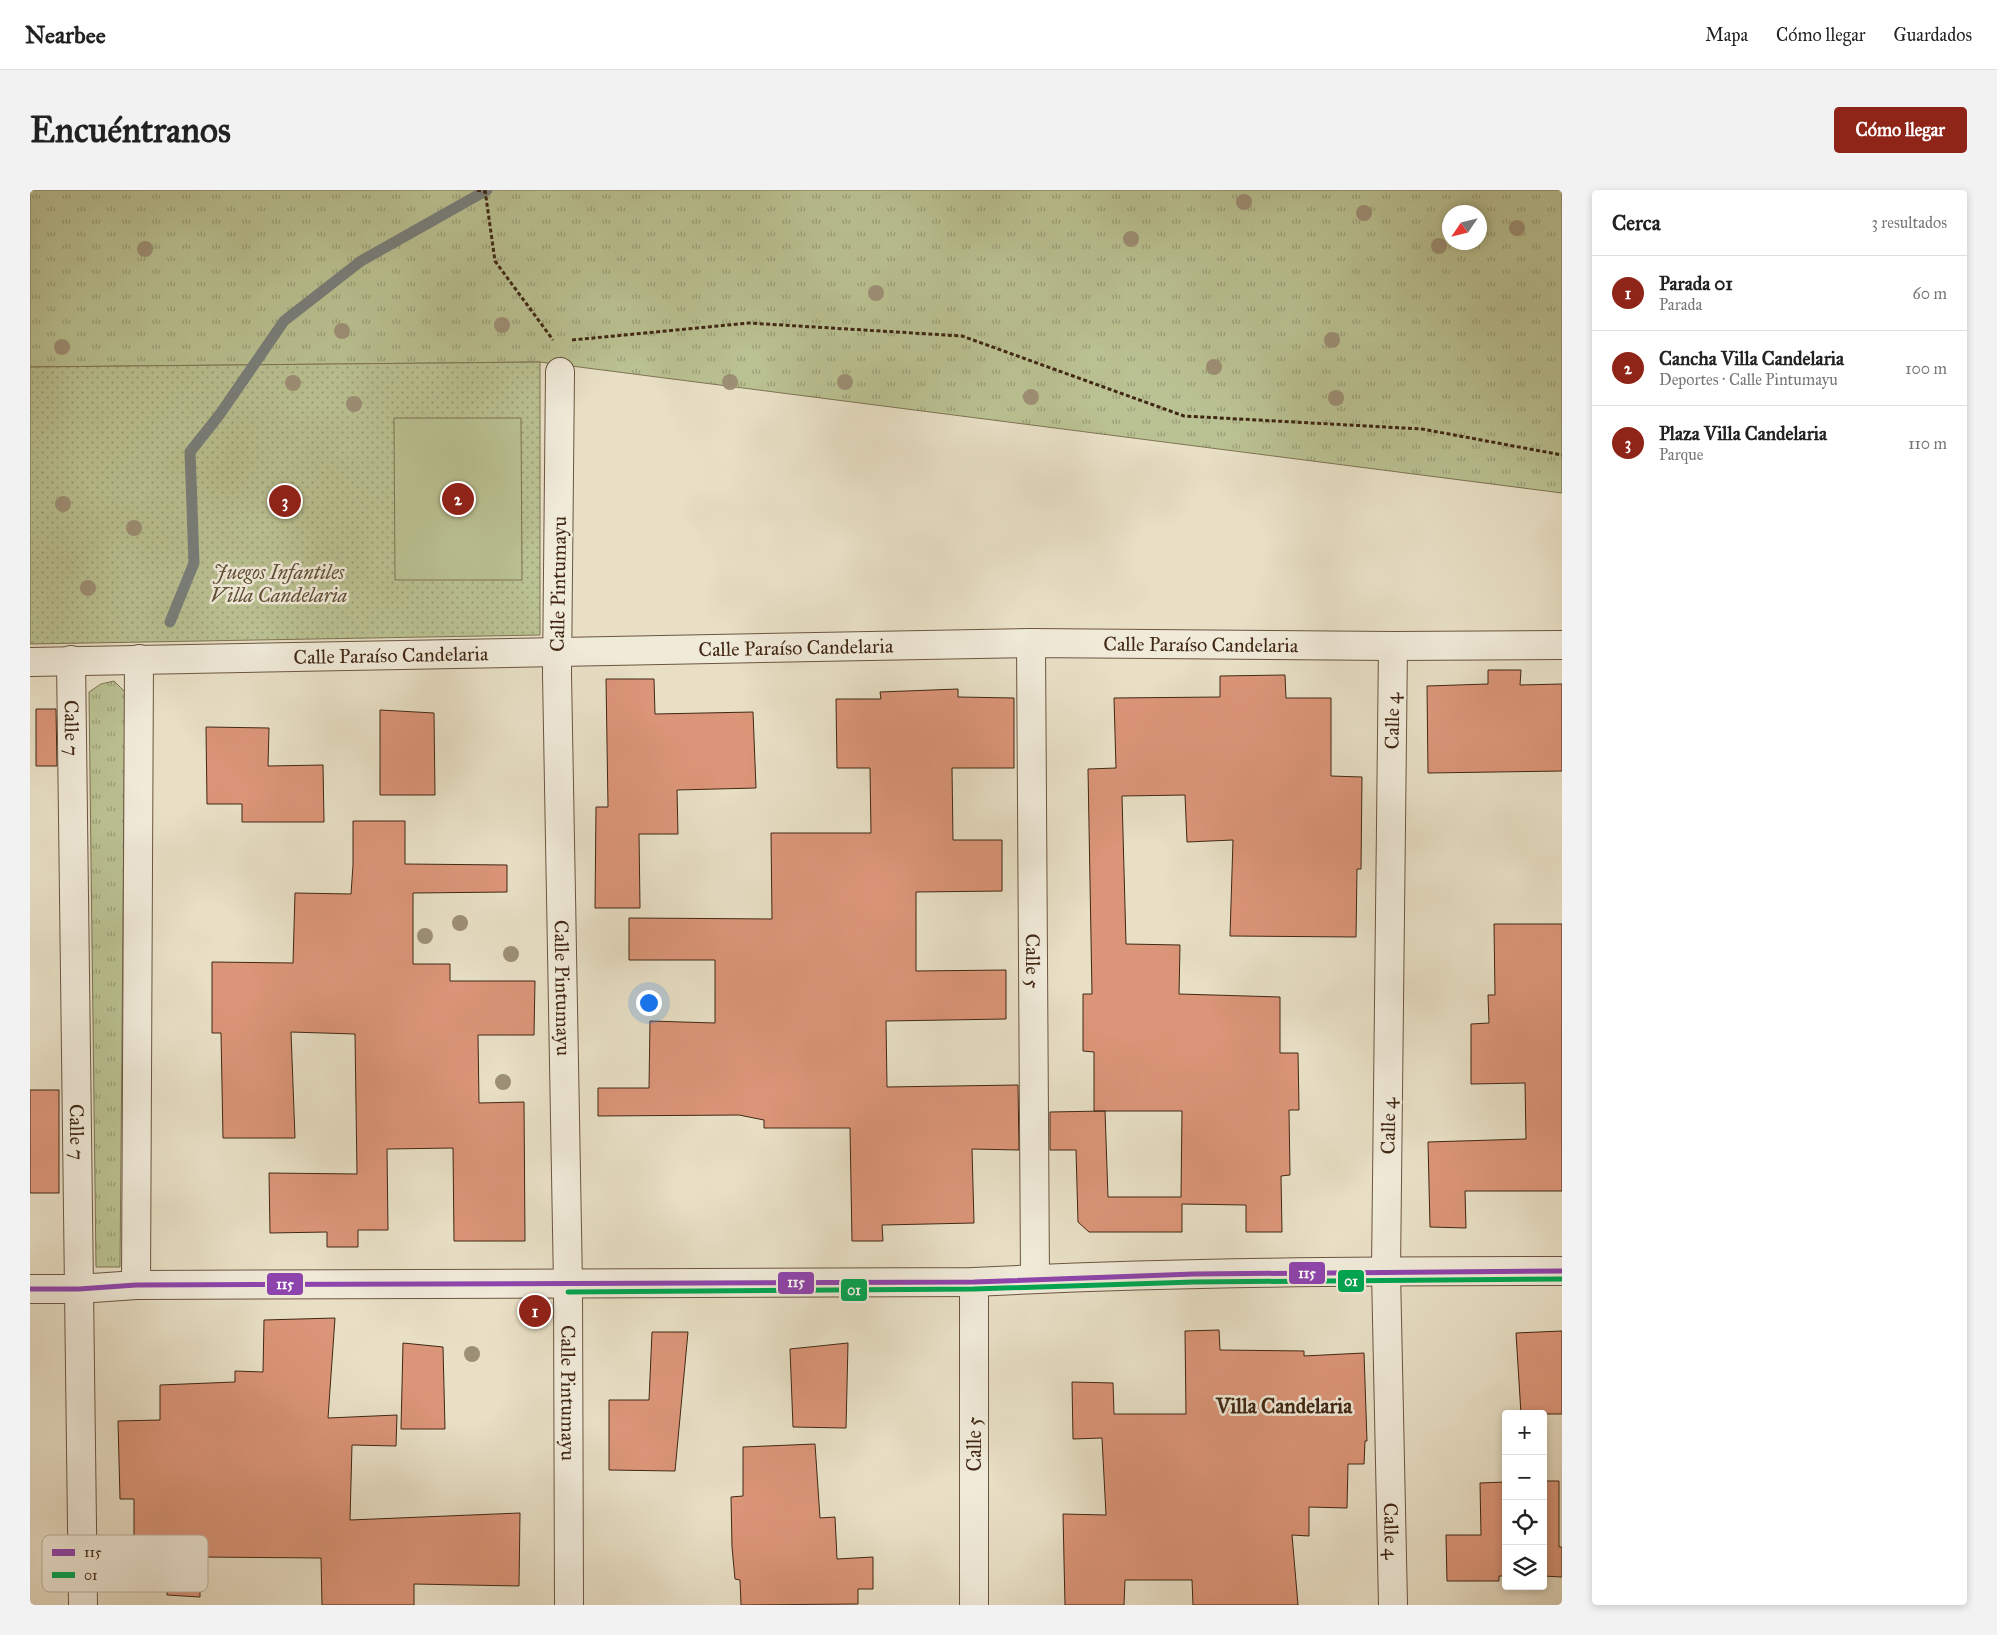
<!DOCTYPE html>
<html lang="es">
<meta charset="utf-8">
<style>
body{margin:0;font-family:"IM FELL Great Primer",serif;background:#f2f2f2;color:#222}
.controls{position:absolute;right:15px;bottom:15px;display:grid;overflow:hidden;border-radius:5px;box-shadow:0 2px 8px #0003}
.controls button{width:45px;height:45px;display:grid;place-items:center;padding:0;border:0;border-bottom:1px solid #e0e0e0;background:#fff;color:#222;font:25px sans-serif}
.compass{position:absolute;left:1412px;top:15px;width:45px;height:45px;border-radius:50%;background:#fff;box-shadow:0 2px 8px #0003;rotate:235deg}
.you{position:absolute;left:618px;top:812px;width:18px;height:18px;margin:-12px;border:4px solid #fff;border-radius:50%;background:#1a73e8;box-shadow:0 0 0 8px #1a73e833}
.badge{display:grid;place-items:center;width:32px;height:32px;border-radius:50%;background:#8f2418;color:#fff;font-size:16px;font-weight:700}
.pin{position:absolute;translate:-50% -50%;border:2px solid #fff;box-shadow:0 1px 5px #0006}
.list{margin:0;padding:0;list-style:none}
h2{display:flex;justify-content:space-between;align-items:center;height:65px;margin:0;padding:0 20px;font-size:21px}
h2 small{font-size:16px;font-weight:400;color:#767676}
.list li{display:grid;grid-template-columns:32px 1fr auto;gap:15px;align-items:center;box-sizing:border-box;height:75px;padding:0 20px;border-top:1px solid #e0e0e0}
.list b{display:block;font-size:19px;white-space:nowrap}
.list p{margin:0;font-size:16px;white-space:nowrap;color:#767676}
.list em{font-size:16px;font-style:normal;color:#767676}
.icon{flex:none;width:28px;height:28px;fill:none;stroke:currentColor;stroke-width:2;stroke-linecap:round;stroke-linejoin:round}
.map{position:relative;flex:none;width:1532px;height:1415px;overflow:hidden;border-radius:5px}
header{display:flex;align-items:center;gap:30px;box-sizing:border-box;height:70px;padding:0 25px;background:#fff;border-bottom:1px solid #e0e0e0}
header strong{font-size:24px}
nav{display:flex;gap:28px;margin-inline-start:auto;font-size:18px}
.intro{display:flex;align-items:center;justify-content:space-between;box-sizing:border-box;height:120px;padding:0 30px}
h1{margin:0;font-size:35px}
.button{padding:12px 22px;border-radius:5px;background:#8f2418;color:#fff;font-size:18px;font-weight:700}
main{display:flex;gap:30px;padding:0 30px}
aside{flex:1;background:#fff;border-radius:5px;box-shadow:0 2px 8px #0003}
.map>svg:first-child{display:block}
.grass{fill:url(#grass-tufts);stroke:#7e7453;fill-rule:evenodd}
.park{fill:url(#park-dots);stroke:#7e7453}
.garden{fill:#bac192;stroke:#7e7453}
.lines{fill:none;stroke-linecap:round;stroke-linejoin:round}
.stream{stroke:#797f7b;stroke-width:11}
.building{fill:#db9578;stroke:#412814;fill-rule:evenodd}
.street-casing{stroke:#6b5640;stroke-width:30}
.path{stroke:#412814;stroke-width:3;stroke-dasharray:4 2.5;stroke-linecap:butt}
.street{stroke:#f0ead9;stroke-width:28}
.bus-1-casing{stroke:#f0ead9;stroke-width:9}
.bus-2-casing{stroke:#f0ead9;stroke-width:9}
.bus-1{stroke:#8e44ad;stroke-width:5}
.bus-2{stroke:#00a651;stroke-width:5}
.tree{fill:#9d8f75}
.labels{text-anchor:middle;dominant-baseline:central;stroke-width:5;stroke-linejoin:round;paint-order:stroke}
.park-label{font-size:20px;font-style:italic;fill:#5f4e34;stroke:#f0ead9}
.street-label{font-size:20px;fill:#412814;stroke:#f0ead9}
.neighbourhood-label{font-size:21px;font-weight:bold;fill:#412814;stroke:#f0ead9}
.key{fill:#f0ead9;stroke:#bcb09e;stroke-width:1}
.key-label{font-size:14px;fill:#412814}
.line-badge{stroke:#f0ead9;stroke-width:2}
.badge-label{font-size:14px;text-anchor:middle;font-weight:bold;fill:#fff}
</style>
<header>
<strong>Nearbee</strong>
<nav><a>Mapa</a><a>Cómo llegar</a><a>Guardados</a></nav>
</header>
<div class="intro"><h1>Encuéntranos</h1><a class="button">Cómo llegar</a></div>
<main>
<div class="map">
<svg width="1532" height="1415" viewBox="0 0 1532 1415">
<defs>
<pattern id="grass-tufts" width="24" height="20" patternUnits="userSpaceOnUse" patternTransform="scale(1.25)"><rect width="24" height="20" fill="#bac192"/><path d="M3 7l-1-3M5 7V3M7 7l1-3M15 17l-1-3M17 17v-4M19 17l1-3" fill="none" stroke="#999d76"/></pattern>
<pattern id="park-dots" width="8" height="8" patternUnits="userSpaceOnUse" patternTransform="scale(1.25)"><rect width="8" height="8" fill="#bac192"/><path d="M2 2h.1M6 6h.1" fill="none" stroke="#999d76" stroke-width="1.8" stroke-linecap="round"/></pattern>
</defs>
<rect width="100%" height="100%" fill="#e8dfc5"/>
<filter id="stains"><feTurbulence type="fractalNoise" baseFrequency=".004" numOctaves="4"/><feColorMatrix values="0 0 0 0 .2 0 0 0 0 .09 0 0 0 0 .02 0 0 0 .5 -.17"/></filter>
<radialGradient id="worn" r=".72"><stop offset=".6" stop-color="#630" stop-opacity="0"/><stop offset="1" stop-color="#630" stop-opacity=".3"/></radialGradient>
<!-- grass -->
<g class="grass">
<path d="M0 0H1532V303L510 172 0 177ZM1420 22H1450V52H1420Z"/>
<polygon points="84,491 95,502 90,1077 66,1077 59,502 71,494"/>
</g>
<!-- park -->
<polygon class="park" points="510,172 510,445 0,454 0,177"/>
<!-- garden -->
<polygon class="garden" points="364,228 491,228 492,390 365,390"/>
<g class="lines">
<!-- stream -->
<polyline class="stream" points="140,432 164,373 160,262 190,224 254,131 331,71 457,0"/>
</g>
<!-- building -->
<g class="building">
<polygon points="1458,480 1491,480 1490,495 1532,494 1532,581 1398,583 1397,496 1458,494"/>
<path d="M1255 485 1256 508H1301V586L1332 587 1331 679H1327L1326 747 1200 746 1203 650 1157 652 1155 605 1092 606 1096 754 1150 755 1149 804 1250 807V863H1268L1269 920H1259L1260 985 1251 986 1252 1042H1216V1015L1152 1014V1042H1059L1048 1032 1046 960H1020V922L1075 921H1064V862L1053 861V804H1062L1058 579 1086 578 1084 508 1190 507V486ZM1075 921H1152L1151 1007H1078Z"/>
<polygon points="576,489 624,489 625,524 723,522 726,598 647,600 648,644 609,644 610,718 565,718 566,617 578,617"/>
<polygon points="928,499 928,507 984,508 984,578 922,578 923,650 972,650 972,701 886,702 886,781 976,780 976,829 856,831 857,897 988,895 989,960 942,959 944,1033 852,1035 853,1051 822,1051 820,938 734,938 734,930 709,925 568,926 568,898 619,898 620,831 685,833 685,770 599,770 599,728 742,729 741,643 841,643 840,578 807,578 806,509 851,509 850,502"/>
<polygon points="6,519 26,519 27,576 6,576"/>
<polygon points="350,520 404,523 405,605 350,605"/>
<polygon points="176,537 239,538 238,576 293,575 294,632 212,632 212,614 177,614"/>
<polygon points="323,631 375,631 375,674 477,675 477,702 383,703 383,774 420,774 420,791 505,791 504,845 448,845 449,913 494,912 495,1051 424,1051 423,958 357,959 358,1040 328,1040 328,1057 297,1057 297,1042 240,1043 239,983 327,984 325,844 261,842 265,948 193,948 191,843 182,843 182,772 263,773 265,703 321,704 323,675"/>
<polygon points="1464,734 1532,734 1532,1001 1435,1001 1436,1038 1400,1037 1398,952 1496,949 1495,893 1441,894 1441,834 1459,833 1458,805 1465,805"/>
<rect x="0" y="900" width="29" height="103"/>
<polygon points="305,1128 298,1228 367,1225 366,1256 322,1255 320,1330 490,1323 489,1396 384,1394 384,1415 292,1415 291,1368 170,1367 170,1407 137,1405 138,1367 104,1367 104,1309 90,1309 88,1231 130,1230 130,1195 205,1192 205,1181 233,1182 234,1130"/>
<polygon points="1189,1140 1190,1160 1274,1161 1274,1166 1334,1163 1337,1251 1335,1251 1334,1274 1318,1274 1317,1318 1279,1317 1279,1346 1262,1345 1268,1415 1163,1415 1162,1390 1095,1390 1094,1415 1035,1415 1033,1324 1076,1325 1072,1248 1043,1249 1042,1192 1083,1193 1084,1224 1156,1224 1155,1141"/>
<polygon points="1532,1141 1532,1224 1491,1224 1486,1143"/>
<polygon points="622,1142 658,1142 645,1281 579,1280 579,1210 619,1210"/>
<polygon points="373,1153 413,1157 415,1239 371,1239"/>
<polygon points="818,1153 816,1238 763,1237 760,1159"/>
<polygon points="785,1254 790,1328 805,1327 807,1369 843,1367 843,1399 828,1399 828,1414 711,1415 710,1390 705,1389 702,1357 701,1307 713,1306 713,1257"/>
<polygon points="1513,1291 1529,1291 1529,1357 1532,1357 1532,1387 1513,1386"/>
<polygon points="1476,1292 1476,1386 1469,1386 1469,1391 1417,1391 1416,1345 1451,1345 1450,1293"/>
</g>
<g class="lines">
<!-- street casing -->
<g class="street-casing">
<g id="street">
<path id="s1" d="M530 182 527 484 538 1095 539 1415"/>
<path id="s2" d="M1001 453 1005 1089"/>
<path id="s3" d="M1363 456 1356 1081 1363 1415"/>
<path id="s4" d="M41 470 53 1415"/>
<path id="s5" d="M0 472 1001 453 1363 456 1532 455"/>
<polyline points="944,1092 944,1415"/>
<polyline points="106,1095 109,469"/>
<path d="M0 1099H49L106 1095 944 1092C1139 1082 1336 1081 1532 1081"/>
</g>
</g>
<!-- path -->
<g class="path">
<polyline points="447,0 455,2"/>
<polyline points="455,0 465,71 523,150"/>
<polyline points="542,150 719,133 932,146 1154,226 1392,239 1532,265"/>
</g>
<!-- street -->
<use href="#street" class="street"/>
<!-- bus-1 casing -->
<g class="bus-1-casing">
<polyline id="bus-1" points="0,1099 49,1099 106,1095 944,1092 1164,1084 1532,1081"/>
</g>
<!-- bus-2 casing -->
<g class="bus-2-casing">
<polyline id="bus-2" points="538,1102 944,1099 1164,1092 1532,1089"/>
</g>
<!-- bus-1 -->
<use href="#bus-1" class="bus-1"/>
<!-- bus-2 -->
<use href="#bus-2" class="bus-2"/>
</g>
<!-- trees -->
<g class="tree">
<circle cx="1214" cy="12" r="8"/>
<circle cx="1334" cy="23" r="8"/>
<circle cx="1487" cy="38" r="8"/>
<circle cx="1101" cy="49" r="8"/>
<circle cx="1409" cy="56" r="8"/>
<circle cx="115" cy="59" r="8"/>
<circle cx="846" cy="103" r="8"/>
<circle cx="472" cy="135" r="8"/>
<circle cx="312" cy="141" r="8"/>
<circle cx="1302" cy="150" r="8"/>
<circle cx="32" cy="157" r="8"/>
<circle cx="1184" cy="177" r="8"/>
<circle cx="700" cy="192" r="8"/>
<circle cx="815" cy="192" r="8"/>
<circle cx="263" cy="193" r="8"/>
<circle cx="1001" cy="207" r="8"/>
<circle cx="1306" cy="208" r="8"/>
<circle cx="324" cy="214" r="8"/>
<circle cx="33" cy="314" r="8"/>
<circle cx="104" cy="338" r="8"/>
<circle cx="58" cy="398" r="8"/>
<circle cx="430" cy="733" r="8"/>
<circle cx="395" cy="746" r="8"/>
<circle cx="481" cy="764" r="8"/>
<circle cx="473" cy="892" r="8"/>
<circle cx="442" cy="1164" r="8"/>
</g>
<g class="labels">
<!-- park labels -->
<g class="park-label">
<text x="249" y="382">Juegos Infantiles<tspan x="249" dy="23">Villa Candelaria</tspan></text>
</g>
<!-- street labels -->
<g class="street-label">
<text transform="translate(528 394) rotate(-89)">Calle Pintumayu</text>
<text stroke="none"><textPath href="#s5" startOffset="1171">Calle Paraíso Candelaria</textPath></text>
<text stroke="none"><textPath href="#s5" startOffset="766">Calle Paraíso Candelaria</textPath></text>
<text stroke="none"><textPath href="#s5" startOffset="361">Calle Paraíso Candelaria</textPath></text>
<text transform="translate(1362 531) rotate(-89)">Calle 4</text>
<text stroke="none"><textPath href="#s4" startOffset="68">Calle 7</textPath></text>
<text stroke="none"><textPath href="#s2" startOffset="318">Calle 5</textPath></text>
<text stroke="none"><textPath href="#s1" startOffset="616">Calle Pintumayu</textPath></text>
<text transform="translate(1358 936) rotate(-89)">Calle 4</text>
<text stroke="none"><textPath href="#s4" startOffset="472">Calle 7</textPath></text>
<text stroke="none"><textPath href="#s1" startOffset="1021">Calle Pintumayu</textPath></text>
<text transform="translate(944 1254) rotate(-90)">Calle 5</text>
<text stroke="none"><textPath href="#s3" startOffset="885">Calle 4</textPath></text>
</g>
<!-- neighbourhood labels -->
<g class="neighbourhood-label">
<text x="1254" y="1216">Villa Candelaria</text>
</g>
</g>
<!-- legend -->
<rect x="12" y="1345" width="166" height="57" rx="8" class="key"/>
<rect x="22" y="1359" width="23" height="7" fill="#8e44ad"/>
<rect x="22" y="1382" width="23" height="6" fill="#00a651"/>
<g class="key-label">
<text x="54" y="1367">115</text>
<text x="54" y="1390">01</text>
</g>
<g class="line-badge">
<rect x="1258" y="1071" width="38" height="24" rx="5" fill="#8e44ad"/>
<rect x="1307" y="1079" width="28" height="24" rx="5" fill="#00a651"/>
<rect x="747" y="1081" width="38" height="24" rx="5" fill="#8e44ad"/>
<rect x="236" y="1082" width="38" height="24" rx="5" fill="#8e44ad"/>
<rect x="810" y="1088" width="28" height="24" rx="5" fill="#00a651"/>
</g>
<g class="badge-label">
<text x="1277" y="1088">115</text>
<text x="1321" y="1096">01</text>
<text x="766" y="1097">115</text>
<text x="255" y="1099">115</text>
<text x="824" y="1105">01</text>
</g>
<rect width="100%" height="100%" filter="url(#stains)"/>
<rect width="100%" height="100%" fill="url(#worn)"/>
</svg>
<div class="controls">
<button>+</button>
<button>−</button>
<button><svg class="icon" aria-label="locate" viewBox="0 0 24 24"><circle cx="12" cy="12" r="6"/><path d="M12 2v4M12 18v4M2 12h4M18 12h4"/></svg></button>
<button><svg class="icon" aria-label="layers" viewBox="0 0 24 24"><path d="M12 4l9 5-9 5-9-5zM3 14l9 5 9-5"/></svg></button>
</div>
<svg class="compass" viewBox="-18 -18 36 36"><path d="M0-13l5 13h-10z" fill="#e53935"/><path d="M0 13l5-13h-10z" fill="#767676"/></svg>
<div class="you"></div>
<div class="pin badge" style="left:505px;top:1121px">1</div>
<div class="pin badge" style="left:428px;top:309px">2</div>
<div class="pin badge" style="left:255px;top:311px">3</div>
</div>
<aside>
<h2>Cerca<small>3 resultados</small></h2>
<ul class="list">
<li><span class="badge">1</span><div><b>Parada 01</b><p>Parada</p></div><em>60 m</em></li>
<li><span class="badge">2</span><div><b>Cancha Villa Candelaria</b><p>Deportes · Calle Pintumayu</p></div><em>100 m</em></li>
<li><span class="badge">3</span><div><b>Plaza Villa Candelaria</b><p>Parque</p></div><em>110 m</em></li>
</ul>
</aside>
</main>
